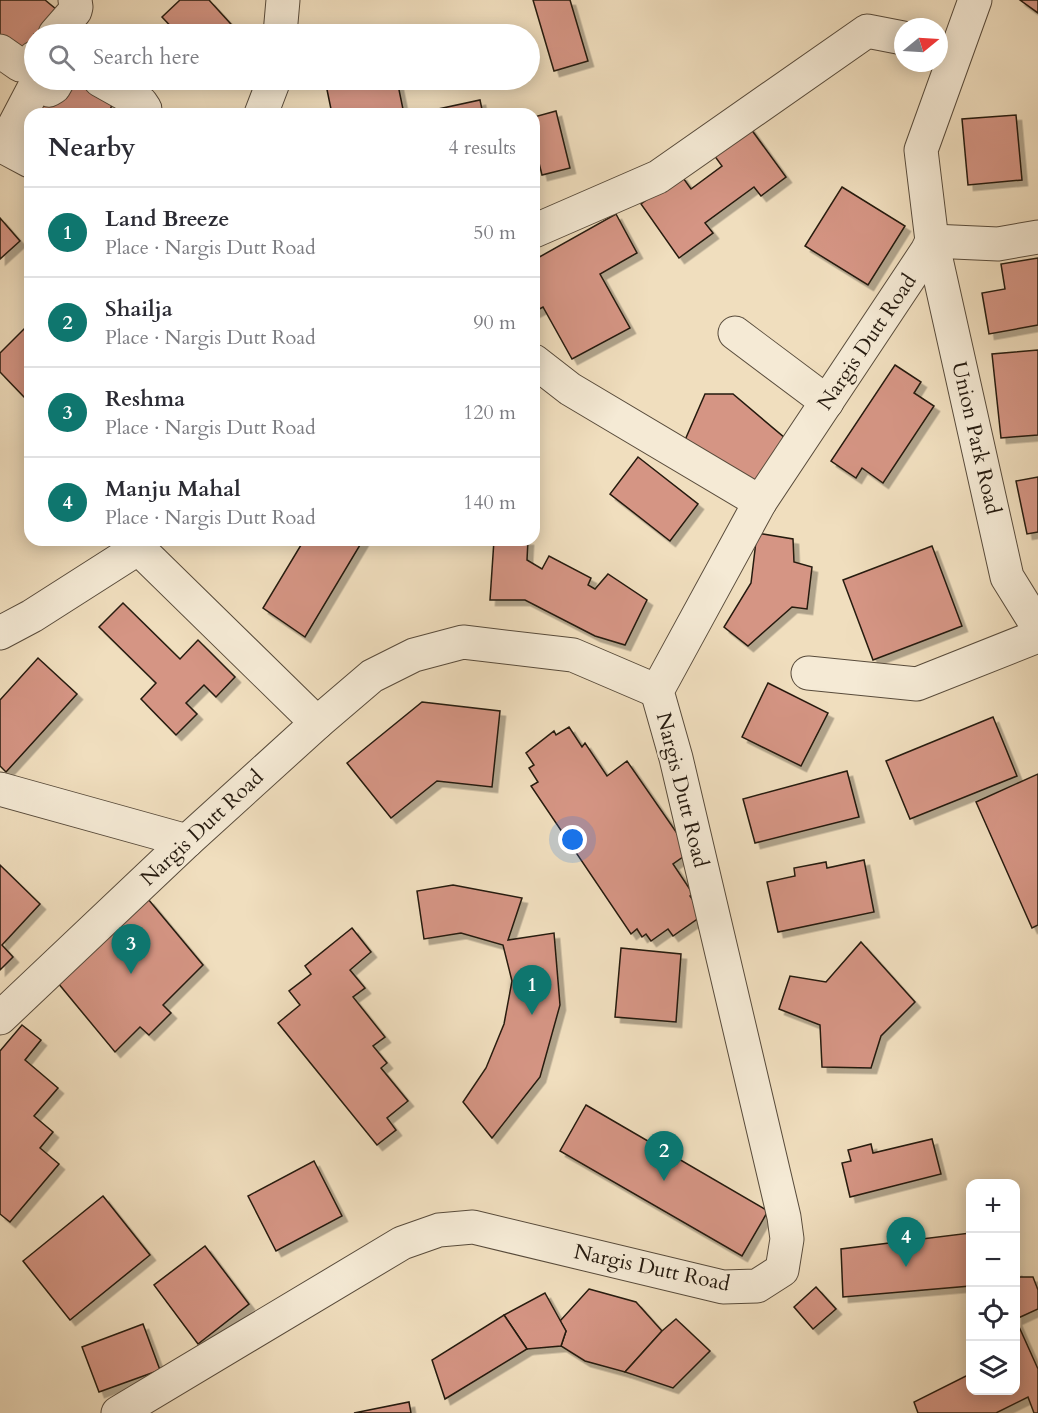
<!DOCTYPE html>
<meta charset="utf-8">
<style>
body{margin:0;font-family:Cardo,serif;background:#f7f7f7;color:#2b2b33}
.controls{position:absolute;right:18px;bottom:18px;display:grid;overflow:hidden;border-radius:12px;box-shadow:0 3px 15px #0003}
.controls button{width:54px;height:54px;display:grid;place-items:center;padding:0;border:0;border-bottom:2px solid #e1e1e2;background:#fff;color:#2b2b33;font:30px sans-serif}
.compass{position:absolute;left:894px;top:18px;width:54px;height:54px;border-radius:50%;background:#fff;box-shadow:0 3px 15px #0003;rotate:72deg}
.you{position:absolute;left:573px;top:840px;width:21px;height:21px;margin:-15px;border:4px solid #fff;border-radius:50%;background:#1a73e8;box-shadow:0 0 0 9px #1a73e833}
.badge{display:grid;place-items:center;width:39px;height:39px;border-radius:50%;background:#0f766e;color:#fff;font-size:20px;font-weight:700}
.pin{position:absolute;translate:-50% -50px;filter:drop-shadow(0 2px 3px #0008)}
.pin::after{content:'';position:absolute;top:32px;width:21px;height:18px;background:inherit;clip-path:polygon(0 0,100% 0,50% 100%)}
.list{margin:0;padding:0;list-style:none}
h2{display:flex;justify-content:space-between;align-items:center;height:78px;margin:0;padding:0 24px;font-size:26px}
h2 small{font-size:20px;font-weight:400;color:#7c7c81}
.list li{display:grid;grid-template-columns:39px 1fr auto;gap:18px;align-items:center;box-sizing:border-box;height:90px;padding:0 24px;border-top:2px solid #e1e1e2}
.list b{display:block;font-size:22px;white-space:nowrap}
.list p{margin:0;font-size:20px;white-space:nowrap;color:#7c7c81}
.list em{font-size:20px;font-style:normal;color:#7c7c81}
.icon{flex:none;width:33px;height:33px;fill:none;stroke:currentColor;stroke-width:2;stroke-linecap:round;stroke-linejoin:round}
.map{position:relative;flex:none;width:1038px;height:1413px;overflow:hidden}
.search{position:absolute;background:#fff;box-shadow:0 3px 15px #0003;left:24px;top:24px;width:516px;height:66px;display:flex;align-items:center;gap:15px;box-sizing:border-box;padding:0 21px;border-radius:33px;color:#7c7c81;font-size:22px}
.panel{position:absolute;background:#fff;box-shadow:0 3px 15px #0003;left:24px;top:108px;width:516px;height:438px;border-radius:18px}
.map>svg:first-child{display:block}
.building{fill:#d59584;stroke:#251a0f;stroke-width:1.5;filter:url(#shadow)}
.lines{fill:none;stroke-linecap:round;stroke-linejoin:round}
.minor-casing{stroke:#584b3b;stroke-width:35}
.minor{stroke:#f5ead5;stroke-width:33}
.labels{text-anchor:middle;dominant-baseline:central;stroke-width:4.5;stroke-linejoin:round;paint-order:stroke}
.street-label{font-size:21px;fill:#251a0f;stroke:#f5ead5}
</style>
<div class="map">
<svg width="1038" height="1413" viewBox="0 0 1038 1413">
<defs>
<filter id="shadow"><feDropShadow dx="5.5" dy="5.5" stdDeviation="0" flood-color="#0004"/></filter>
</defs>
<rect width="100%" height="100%" fill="#f0debe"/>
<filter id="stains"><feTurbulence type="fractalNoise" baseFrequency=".00333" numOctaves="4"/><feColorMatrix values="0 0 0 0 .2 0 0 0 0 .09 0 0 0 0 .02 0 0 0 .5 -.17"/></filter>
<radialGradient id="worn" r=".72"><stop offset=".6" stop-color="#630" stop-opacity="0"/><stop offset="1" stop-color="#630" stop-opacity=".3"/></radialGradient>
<!-- building -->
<g class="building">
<polygon points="0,0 45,0 62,14 45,34 34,34 34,47 26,57 0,35"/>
<polygon points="180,0 209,0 240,34 178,34 162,17"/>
<polygon points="533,0 570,0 588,61 554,71"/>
<polygon points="1020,0 1038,0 1038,13"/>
<polygon points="68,80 89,80 117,94 108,114 30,114 30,133 18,127 35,91 58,102"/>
<polygon points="325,80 397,80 404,114 332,114"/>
<polygon points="480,100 483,114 415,114"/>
<polygon points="556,111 570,168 542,175 534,143 534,117"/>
<polygon points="1016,115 1022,180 968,185 962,119"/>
<polygon points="748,125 786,177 761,196 754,187 705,223 713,233 679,258 641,204 681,175 691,189 722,166 711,151"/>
<polygon points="842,187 905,226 868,285 805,246"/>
<polygon points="616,214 637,253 600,274 630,328 572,359 543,307 534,312 534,260"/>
<polygon points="0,218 20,241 0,259"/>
<polygon points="1038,258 1038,325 989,334 982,293 1005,289 1001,264"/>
<polygon points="26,327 30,331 30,391 24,397 0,372 0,353"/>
<polygon points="1038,350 1038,435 1001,438 992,354"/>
<polygon points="895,365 921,382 914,393 934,406 883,483 862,468 856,478 831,461"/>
<polygon points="705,394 733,394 792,444 757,494 682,447"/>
<polygon points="638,457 698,504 670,541 610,494"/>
<polygon points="1038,477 1038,532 1027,534 1016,481"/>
<polygon points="757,533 793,539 794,562 812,567 807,609 792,607 748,646 724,627 751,583"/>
<polygon points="304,540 363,540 305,637 263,608"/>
<polygon points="494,540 528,540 527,560 542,569 549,556 591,578 588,585 595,589 608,574 647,600 625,645 595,636 525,600 490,600"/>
<polygon points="932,546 962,626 873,660 843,580"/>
<polygon points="123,603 180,659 198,640 235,677 216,697 204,685 186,703 197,714 176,735 141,699 156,683 99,627"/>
<polygon points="38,658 77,694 6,772 0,766 0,700"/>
<polygon points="768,683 828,713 801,766 742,737"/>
<polygon points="422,702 500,711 492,787 437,781 391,818 347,763"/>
<polygon points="993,717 1017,776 910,819 886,761"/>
<polygon points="569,727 582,747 585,743 607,776 627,761 690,852 673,864 693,894 690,896 703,915 673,936 668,929 651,941 646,934 642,937 637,929 631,934 531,786 538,782 529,768 534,765 526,753 554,731 556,735"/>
<polygon points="847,771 859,817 755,843 743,799"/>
<polygon points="1038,774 1038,925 1032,928 976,802"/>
<polygon points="864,860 874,912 778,932 767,882 795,876 794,868 826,862 827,868"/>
<polygon points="0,865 40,904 2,945 13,957 0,970"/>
<polygon points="453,885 522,898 508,940 554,933 560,1005 540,1077 492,1138 463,1102 486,1068 504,1024 512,981 503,945 461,933 424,939 417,891"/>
<polygon points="148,899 203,965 163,1005 171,1013 149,1035 140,1027 115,1052 58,983"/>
<polygon points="352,928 371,952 350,970 365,988 353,997 385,1037 373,1046 387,1063 381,1068 408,1101 387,1118 396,1130 377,1145 278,1023 300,1005 289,991 311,974 305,966"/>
<polygon points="861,942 915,1002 881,1036 871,1068 822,1067 820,1025 779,1009 790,976 826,982"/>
<polygon points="621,948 681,954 676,1022 615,1017"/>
<polygon points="22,1025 41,1040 25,1060 58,1088 34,1116 53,1132 40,1148 59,1164 10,1222 0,1214 0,1051"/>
<polygon points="586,1105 768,1211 742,1256 560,1151"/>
<polygon points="932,1139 941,1174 850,1197 842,1163 851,1161 848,1150 871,1144 873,1153"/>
<polygon points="314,1161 342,1216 276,1251 248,1196"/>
<polygon points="103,1196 150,1255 70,1320 23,1261"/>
<polygon points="970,1233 970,1286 843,1297 841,1249"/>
<polygon points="205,1246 249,1304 198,1344 154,1285"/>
<polygon points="1016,1270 1018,1277 1033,1277 1038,1290 1038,1309 1016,1319"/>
<polygon points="816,1287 836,1309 813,1329 794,1307"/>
<polygon points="589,1289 636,1302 662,1331 625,1372 585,1361 561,1346 566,1331 560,1321"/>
<polygon points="545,1293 566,1331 561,1346 527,1349 504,1315"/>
<polygon points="504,1315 527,1349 445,1399 432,1360"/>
<polygon points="676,1319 710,1351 673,1388 625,1372 662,1331"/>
<polygon points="1016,1320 1038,1369 1038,1413 1034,1413 1028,1397 996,1413 918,1413 914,1402 970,1374 970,1390 1016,1390"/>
<polygon points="143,1324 160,1370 99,1392 82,1347"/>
<polygon points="409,1402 411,1413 354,1413"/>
</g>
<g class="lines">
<!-- minor casing -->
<g class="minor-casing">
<g id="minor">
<polyline points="975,0 921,150 932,241 1007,577 1038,627"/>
<polyline points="55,34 75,11 76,7 75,0"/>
<polyline points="280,34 283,0"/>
<polyline points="0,51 20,65 30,64 34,58"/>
<polyline points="100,80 141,103 145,109 145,114"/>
<polyline points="261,114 274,80"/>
<polyline points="0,145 30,161"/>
<polyline points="3,147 35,86 39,85 49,90 54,87 58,80"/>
<polyline points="534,231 658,177 867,31 903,38"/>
<polyline points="932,241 998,244 1038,237"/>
<polyline points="735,333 827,402"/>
<polyline points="534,361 570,389 760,502"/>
<polyline points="130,540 317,723"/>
<polyline points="0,633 32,616 137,549"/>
<polyline points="808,673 917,684 1038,636"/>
<polyline points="0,789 187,841"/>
<polyline points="0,1018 187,841 317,723 372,676 414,655 463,642 573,655 657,691"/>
<polyline points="118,1413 402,1243 439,1230 473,1227 723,1287 757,1286 782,1270 787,1239 784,1217 676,758 657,691 760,502 927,251 932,241"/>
</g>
</g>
<!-- minor -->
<use href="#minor" class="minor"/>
</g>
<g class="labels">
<!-- street labels -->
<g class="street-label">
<text transform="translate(867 342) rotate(-56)">Nargis Dutt Road</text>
<text transform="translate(976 438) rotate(77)">Union Park Road</text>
<text transform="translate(682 790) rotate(76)">Nargis Dutt Road</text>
<text transform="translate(202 828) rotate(-43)">Nargis Dutt Road</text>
<text transform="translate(652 1268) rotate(12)">Nargis Dutt Road</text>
</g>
</g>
<rect width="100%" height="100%" filter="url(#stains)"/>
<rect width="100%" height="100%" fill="url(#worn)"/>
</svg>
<div class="controls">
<button>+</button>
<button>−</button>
<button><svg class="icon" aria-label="locate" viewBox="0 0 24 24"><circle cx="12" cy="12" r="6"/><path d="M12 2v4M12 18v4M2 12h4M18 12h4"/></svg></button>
<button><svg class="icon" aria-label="layers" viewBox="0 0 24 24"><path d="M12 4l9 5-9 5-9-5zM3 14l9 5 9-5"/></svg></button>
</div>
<svg class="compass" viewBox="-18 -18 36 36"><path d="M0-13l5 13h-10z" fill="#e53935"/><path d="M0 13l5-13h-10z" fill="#7c7c81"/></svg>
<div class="you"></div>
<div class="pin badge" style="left:532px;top:1015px">1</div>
<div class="pin badge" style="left:664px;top:1181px">2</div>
<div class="pin badge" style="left:131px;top:974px">3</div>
<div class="pin badge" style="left:906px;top:1267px">4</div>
<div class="search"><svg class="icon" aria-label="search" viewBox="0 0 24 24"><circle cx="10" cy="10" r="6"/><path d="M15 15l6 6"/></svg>Search here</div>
<section class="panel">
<h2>Nearby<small>4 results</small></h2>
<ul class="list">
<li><span class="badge">1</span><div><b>Land Breeze</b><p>Place · Nargis Dutt Road</p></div><em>50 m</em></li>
<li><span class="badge">2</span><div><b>Shailja</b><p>Place · Nargis Dutt Road</p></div><em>90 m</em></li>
<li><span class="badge">3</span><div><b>Reshma</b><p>Place · Nargis Dutt Road</p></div><em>120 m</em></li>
<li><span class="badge">4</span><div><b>Manju Mahal</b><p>Place · Nargis Dutt Road</p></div><em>140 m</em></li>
</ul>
</section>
</div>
